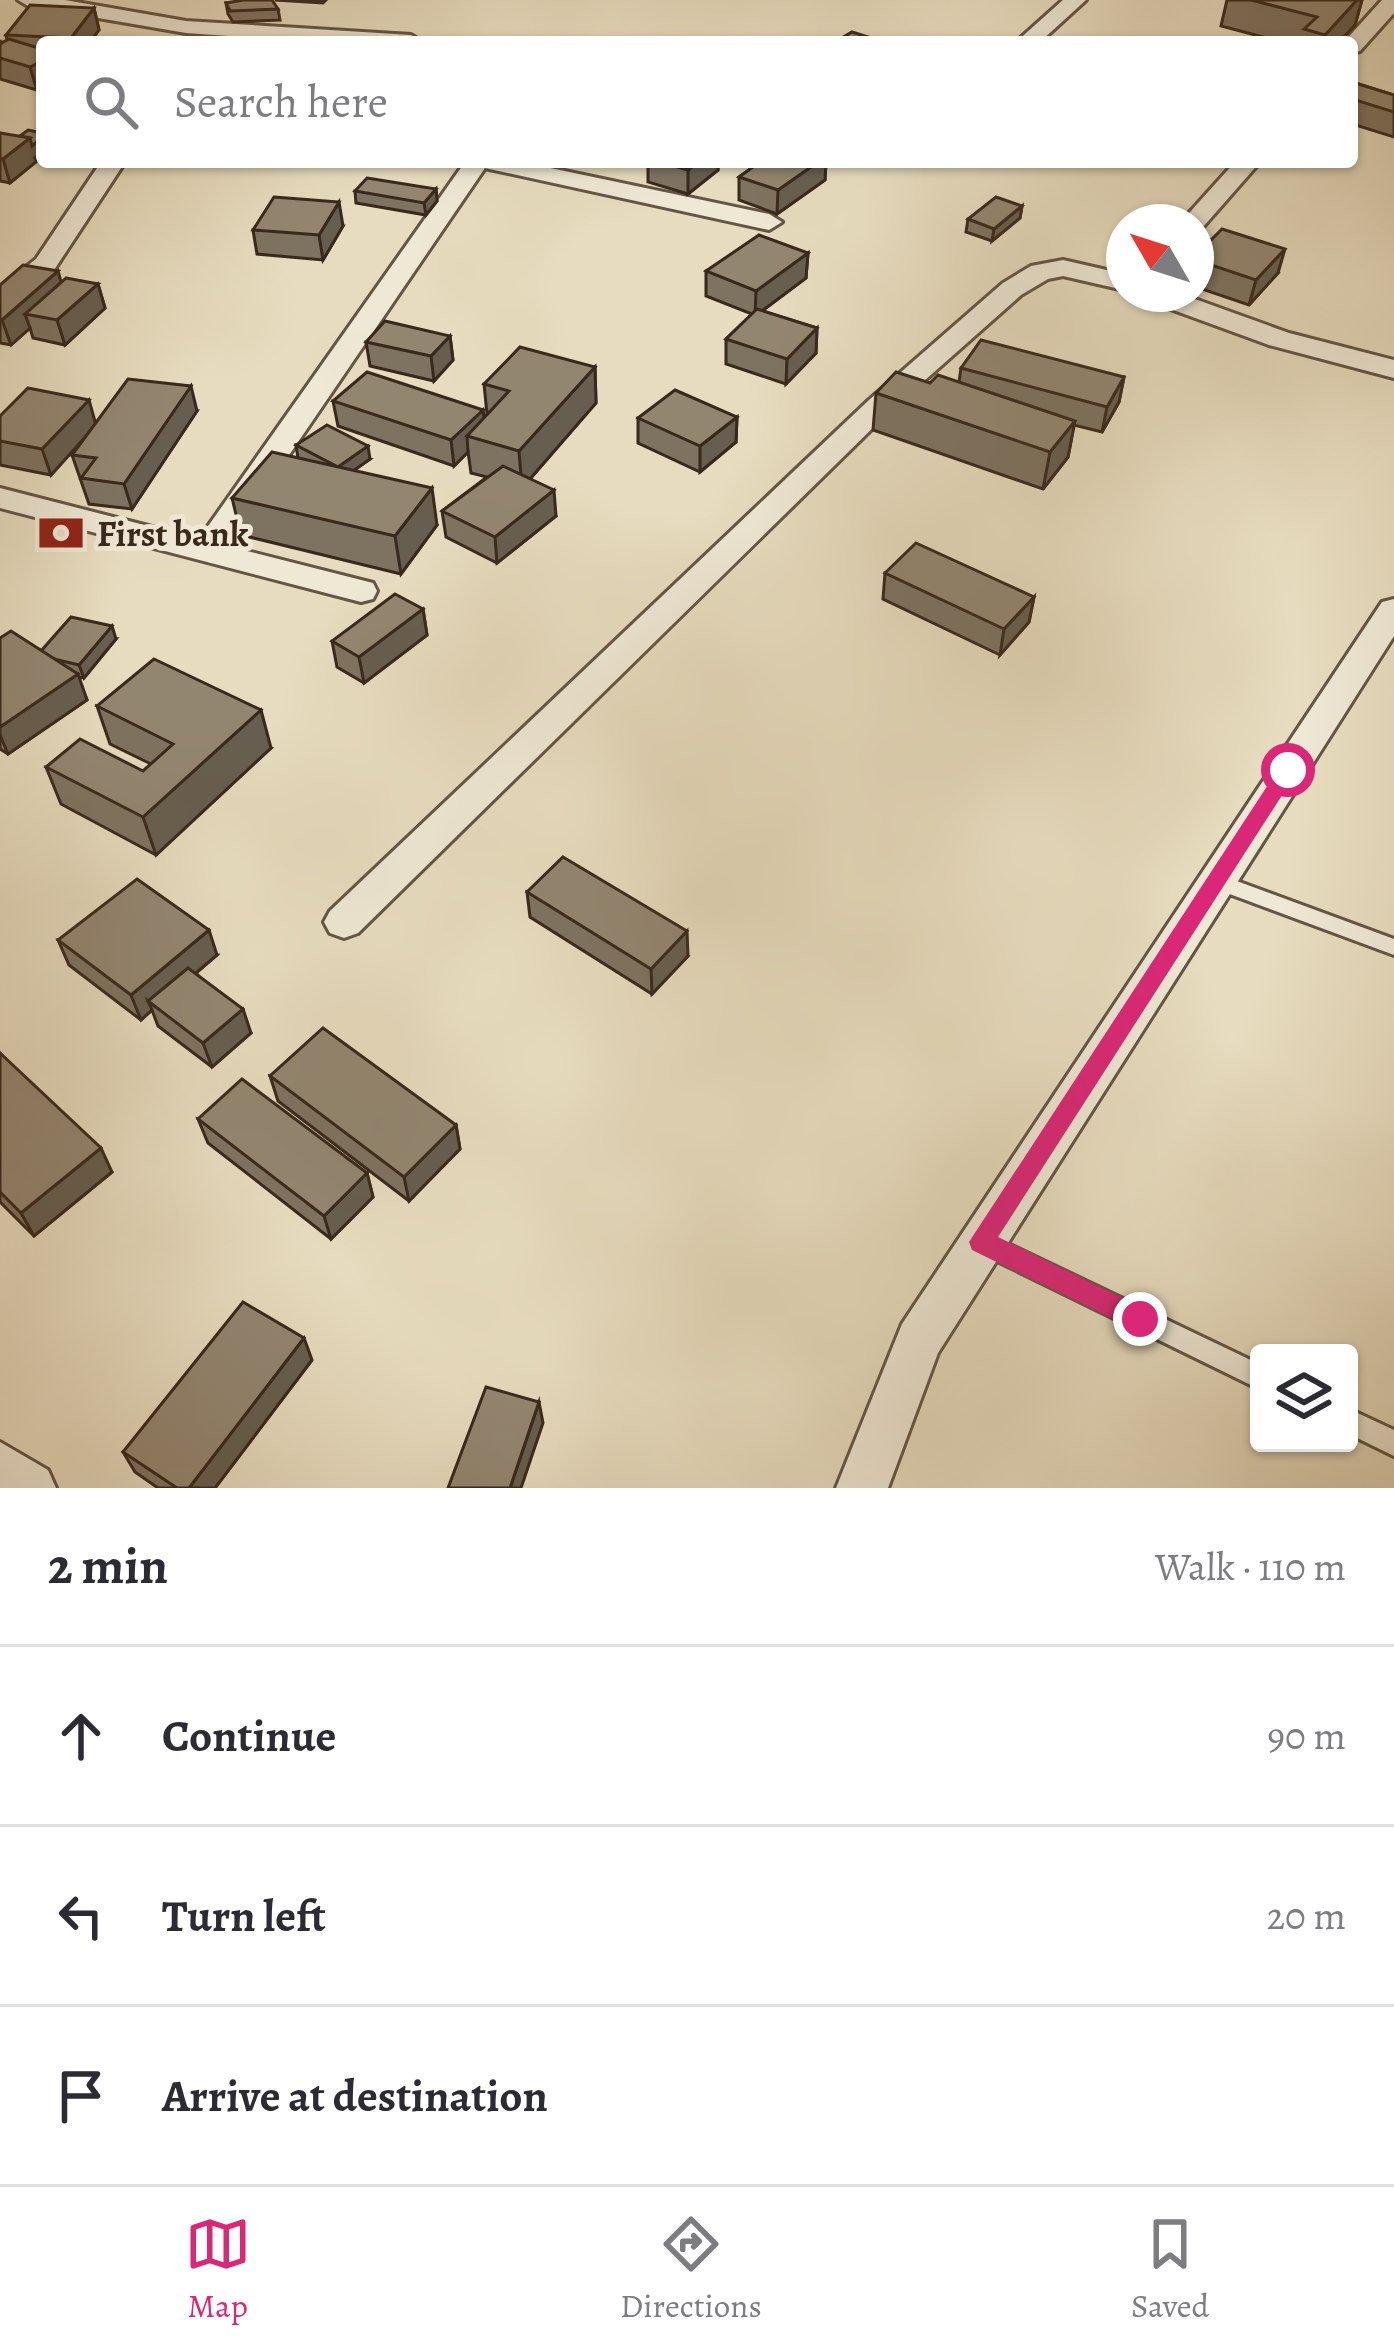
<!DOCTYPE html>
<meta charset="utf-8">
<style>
body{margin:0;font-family:Alegreya,serif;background:#f7f7f7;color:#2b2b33}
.controls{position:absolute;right:36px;bottom:36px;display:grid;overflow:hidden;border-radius:12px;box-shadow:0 3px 9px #0004}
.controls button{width:108px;height:108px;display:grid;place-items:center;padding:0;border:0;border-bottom:3px solid #e1e1e2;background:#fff;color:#2b2b33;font:60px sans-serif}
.compass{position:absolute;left:1106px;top:204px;width:108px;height:108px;border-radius:50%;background:#fff;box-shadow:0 3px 9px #0004;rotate:309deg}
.stop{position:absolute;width:36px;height:36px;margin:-27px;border:9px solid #db2777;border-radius:50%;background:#fff}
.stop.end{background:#db2777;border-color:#fff;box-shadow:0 3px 12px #0008}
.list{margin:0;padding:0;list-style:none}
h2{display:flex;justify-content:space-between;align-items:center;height:156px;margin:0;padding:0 48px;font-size:51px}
h2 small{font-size:39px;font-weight:400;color:#7c7c81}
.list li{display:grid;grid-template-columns:78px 1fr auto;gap:36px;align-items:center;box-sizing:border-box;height:180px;padding:0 48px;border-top:3px solid #e1e1e2}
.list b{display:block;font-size:45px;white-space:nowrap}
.list em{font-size:39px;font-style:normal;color:#7c7c81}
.icon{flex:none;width:66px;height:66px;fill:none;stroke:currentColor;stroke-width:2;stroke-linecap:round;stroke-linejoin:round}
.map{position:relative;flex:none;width:1394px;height:1488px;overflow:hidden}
.search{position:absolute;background:#fff;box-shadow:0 3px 9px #0004;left:36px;right:36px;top:36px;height:132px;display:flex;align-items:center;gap:30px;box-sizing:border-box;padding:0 42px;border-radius:12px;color:#7c7c81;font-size:45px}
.sheet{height:696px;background:#fff}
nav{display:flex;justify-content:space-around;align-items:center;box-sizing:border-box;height:168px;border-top:3px solid #e1e1e2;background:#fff;font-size:33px;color:#7c7c81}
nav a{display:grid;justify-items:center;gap:6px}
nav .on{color:#db2777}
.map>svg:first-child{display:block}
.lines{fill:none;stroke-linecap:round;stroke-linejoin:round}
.service-casing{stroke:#645645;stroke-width:6}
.minor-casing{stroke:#645645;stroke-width:6}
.service{fill:#efe8d5;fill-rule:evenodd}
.minor{fill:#efe8d5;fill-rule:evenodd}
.wall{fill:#7e7361;stroke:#39291c;stroke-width:3}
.shaded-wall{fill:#675e4f;stroke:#39291c;stroke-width:3}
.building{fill:#938671;stroke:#39291c;stroke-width:3}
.route{fill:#db2777}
.labels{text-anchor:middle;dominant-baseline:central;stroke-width:10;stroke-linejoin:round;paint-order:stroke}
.poi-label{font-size:36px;font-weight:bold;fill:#39291c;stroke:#efe8d5;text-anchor:start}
</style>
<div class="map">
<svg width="1394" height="1488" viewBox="0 0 1394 1488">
<rect width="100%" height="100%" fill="#e7dcbf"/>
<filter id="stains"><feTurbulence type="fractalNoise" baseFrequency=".00167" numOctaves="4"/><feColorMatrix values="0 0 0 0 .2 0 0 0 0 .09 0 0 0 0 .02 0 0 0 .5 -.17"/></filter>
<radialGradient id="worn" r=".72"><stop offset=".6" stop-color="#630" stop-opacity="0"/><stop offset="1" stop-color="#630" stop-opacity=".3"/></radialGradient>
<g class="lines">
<!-- service casing -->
<g class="service-casing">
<g id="service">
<polygon points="1215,873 1394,939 1394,955 1208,886 1205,881 1208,876"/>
<polygon points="981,1231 1259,1364 1259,1389 973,1249 969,1242 973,1235"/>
<polygon points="1349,1409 1394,1430 1394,1456 1349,1434"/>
</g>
</g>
<!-- minor casing -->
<g class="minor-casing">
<g id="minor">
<polygon points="18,0 65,0 186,21 411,35 422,42 313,42 186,33 28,6"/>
<polygon points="1063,0 1086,0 1040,42 1016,42"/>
<polygon points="1382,0 1394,0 1394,13 1360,51 1352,53 1352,42 1344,42"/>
<polygon points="101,162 125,162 54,270 0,308 0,287 36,259"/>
<polygon points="465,162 522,162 769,214 782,222 769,230 485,168 227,546 373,583 377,591 373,599 361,602 0,508 0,488 199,539"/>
<polygon points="1235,162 1260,162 1203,227 1181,222"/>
<polygon points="1063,260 1124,274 1124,290 1063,276 1048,279 1021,295 889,412 358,933 344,938 330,933 324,922 330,911 869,400 1003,283 1031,266"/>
<polygon points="1143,294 1181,294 1289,333 1394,360 1394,378 1269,345 1146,300"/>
<polygon points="1394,599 1394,636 938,1353 888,1488 836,1488 902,1324 1382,602"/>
<polygon points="0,1442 48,1470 56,1488 0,1488"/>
</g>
</g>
<!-- service -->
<use href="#service" class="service"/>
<!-- minor -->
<use href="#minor" class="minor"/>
</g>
<!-- wall -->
<g class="wall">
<polygon points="275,0 326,0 323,3"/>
<polygon points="1227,0 1362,0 1355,25 1339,42 1282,42 1221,26"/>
<polygon points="226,3 278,9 280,20 233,22 228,14"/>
<polygon points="94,8 99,30 90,42 42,42 42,87 37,90 0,79 0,40 1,43 7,40 6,35"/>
<polygon points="1352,82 1394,95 1394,137 1352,124"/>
<polygon points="0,133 35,158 37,161 10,183 0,181"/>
<polygon points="648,162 718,162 718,170 688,194 648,182"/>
<polygon points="760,162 826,162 825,180 777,214 739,200 739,177"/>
<polygon points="436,189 437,201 426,215 356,203 355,191"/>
<polygon points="1022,206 1020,218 992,241 966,232 968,219"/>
<polygon points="343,226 323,260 257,254 253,230"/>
<polygon points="808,253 806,278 762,311 817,328 816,353 786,384 726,364 726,339 752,314 706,296 706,271"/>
<polygon points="1196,255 1278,273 1249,305 1196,287"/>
<polygon points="61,283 98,284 105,308 65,345 33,338 30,328 11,345 0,343 0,285"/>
<polygon points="450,336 453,360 434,381 370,366 366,342"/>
<polygon points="595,367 596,403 530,479 556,516 497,563 446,537 442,511 487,477 471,473 468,452 454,466 338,426 333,401 483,410 484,418 487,414 484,384"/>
<polygon points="961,368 1124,377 1119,402 1102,432 1074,425 1068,457 1043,489 873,430 876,393 930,383 959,382"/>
<polygon points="197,411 132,509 89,504 72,455 83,439 51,475 0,465 0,416 96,422"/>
<polygon points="737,417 736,442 700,472 638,443 638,418"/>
<polygon points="296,445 370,459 354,470 437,525 401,574 241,535 232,498 298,458"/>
<polygon points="885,573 1034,597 1029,622 1000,655 883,599"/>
<polygon points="423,609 427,635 364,683 337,667 332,641"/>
<polygon points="0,638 41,651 116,639 84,678 78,677 87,700 8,754 0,749"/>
<polygon points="97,706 271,748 156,855 61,804 46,767 143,771 151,764 110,744"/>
<polygon points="527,892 688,956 652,994 530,917"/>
<polygon points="58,940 217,955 196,973 251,1033 212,1067 158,1026 152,1010 141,1020 69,965"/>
<polygon points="0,1053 112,1172 34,1236 0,1202"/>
<polygon points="270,1076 456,1125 460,1149 409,1201 278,1101"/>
<polygon points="198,1119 367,1173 373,1197 331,1239 208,1143"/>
<polygon points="312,1360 215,1488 158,1488 135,1472 123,1452"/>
</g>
<!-- shaded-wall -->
<g class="shaded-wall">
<polygon points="1357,0 1362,0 1355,25 1339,42 1323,42 1325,35"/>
<polygon points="94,8 99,30 90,42 72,42 71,38"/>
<polygon points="42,61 42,87 37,90 30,67"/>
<polygon points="42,137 42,152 35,158 37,161 10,183 3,159 30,138"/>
<polygon points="698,162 718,162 718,170 688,194 688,170"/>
<polygon points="818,162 826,162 825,180 777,214 778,190"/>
<polygon points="436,189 437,201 426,215 424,203"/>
<polygon points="339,202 343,226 323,260 319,235"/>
<polygon points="1022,206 1020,218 992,241 994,229"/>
<polygon points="1285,249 1278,273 1249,305 1256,280"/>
<polygon points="808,253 806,278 755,316 756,291"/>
<polygon points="58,271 65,296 25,314 30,328 11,345 2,320"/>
<polygon points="98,284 105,308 65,345 57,320"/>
<polygon points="817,328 816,353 786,384 787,359"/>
<polygon points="450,336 453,360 434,381 431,356"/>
<polygon points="595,367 596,403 522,488 519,451"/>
<polygon points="1124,377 1119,402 1102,432 1107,407"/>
<polygon points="191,386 197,411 132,509 124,484"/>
<polygon points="89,400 96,425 51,475 42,449"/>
<polygon points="483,410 486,436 467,436 468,452 454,466 451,440"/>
<polygon points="737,417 736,442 700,472 700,446"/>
<polygon points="1075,421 1068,457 1043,489 1050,452"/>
<polygon points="368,446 370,459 339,481 336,468"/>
<polygon points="432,488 437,525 401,574 395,536"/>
<polygon points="554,490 556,516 497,563 495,537"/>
<polygon points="1034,597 1029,622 1000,655 1004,629"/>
<polygon points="423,609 427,635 364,683 359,657"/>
<polygon points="112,626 116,639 84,678 79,665"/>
<polygon points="78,674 87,700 8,754 0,735 0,727"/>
<polygon points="261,710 271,748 156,855 143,817"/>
<polygon points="209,930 217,955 156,1007 148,1001 152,1010 141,1020 131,995"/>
<polygon points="687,931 688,956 652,994 651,969"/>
<polygon points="243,1009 251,1033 212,1067 203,1043"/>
<polygon points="456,1125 460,1149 409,1201 404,1177"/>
<polygon points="101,1148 112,1172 34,1236 21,1213"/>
<polygon points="367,1173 373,1197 331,1239 324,1216"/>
<polygon points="304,1338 312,1360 215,1488 189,1488"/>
<polygon points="539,1402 543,1423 521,1488 510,1488"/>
</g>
<!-- building -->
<g class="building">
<polygon points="243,0 272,0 278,9 230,11 226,3"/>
<polygon points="1251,0 1357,0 1325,35 1304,29 1317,17"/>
<polygon points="30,5 94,8 71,38 6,35"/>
<polygon points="852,32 884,42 835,42"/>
<polygon points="9,39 42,49 42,61 30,67 0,58 0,44"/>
<polygon points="1352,82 1394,95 1394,112 1352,99"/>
<polygon points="28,130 42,133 42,137 32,146 30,138 20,136"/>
<polygon points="0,133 30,138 3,159 0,159"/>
<polygon points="660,162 698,162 688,170"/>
<polygon points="760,162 818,162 778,190 739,177"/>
<polygon points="367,178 436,189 424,203 355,191"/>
<polygon points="274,197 339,202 319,235 253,230"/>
<polygon points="996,197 1022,206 994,229 968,219"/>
<polygon points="1222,229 1285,249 1256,280 1196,260 1196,255"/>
<polygon points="759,235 808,253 756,291 706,271"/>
<polygon points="23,265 58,271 2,320 0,320 0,285"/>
<polygon points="66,278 98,284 57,320 25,314"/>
<polygon points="757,309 817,328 787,359 726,339"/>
<polygon points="385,321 450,336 431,356 366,342"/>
<polygon points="981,340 1124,377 1107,407 961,368"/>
<polygon points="520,347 595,367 519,451 467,436 509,391 484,384"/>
<polygon points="367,372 483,410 451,440 333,401"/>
<polygon points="896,372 930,383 938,375 1075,421 1050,452 876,393"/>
<polygon points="128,379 191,386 124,484 81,478 96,458 72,455"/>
<polygon points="28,388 89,400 42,449 0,441 0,416"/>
<polygon points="675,390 737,417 700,446 638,418"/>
<polygon points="327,425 368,446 338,467 296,445"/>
<polygon points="272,452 432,488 395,536 232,498"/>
<polygon points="503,466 554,490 495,537 442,511"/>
<polygon points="916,543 1034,597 1004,629 885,573"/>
<polygon points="395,594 423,609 359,657 332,641"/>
<polygon points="71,617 112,626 79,665 54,659 41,651"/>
<polygon points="11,631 78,674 0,727 0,638"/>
<polygon points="154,659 261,710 143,817 46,767 80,739 143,771 173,744 97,706"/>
<polygon points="563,857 687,931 651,969 527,892"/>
<polygon points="137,879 209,930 131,995 58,940"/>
<polygon points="188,968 243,1009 203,1043 148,1001"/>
<polygon points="323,1028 456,1125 404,1177 270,1076"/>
<polygon points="0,1053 101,1148 21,1213 0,1192"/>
<polygon points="242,1079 367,1173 324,1216 198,1119"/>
<polygon points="243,1302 304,1338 189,1488 177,1488 123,1452"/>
<polygon points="486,1387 539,1402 510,1488 448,1488"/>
</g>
<!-- route -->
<polygon class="route" points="1288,763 1295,765 1295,775 998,1237 1149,1311 1153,1319 1149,1328 1140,1332 972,1250 969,1242 1281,765"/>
<!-- icons -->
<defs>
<g id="bank-bare" transform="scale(3.6)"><path d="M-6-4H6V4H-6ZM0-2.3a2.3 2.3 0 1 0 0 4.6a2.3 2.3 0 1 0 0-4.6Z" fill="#8f2418" stroke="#efe8d5" stroke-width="2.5" paint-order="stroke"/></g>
</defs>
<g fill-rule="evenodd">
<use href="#bank-bare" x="61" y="533"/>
</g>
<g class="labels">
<!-- poi labels -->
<g class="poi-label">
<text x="97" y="533">First bank</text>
</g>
</g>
<rect width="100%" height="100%" filter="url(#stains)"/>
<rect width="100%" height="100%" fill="url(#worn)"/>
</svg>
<div class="controls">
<button><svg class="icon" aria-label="layers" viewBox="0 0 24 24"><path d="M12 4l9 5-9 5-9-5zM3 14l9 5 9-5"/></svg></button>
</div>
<svg class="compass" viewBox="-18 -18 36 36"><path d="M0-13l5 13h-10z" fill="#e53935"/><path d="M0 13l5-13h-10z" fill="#7c7c81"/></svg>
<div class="stop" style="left:1288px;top:770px"></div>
<div class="stop end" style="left:1140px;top:1319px"></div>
<div class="search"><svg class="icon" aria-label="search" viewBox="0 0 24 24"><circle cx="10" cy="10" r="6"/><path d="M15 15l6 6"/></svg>Search here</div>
</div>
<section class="sheet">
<h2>2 min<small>Walk · 110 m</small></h2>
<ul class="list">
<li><svg class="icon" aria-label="ahead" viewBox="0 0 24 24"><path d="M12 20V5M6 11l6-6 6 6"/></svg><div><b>Continue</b></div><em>90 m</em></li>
<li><svg class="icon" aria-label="left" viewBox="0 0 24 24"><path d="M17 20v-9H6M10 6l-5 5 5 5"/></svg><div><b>Turn left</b></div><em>20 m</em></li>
<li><svg class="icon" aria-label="arrive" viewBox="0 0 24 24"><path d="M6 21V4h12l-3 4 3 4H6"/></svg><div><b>Arrive at destination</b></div></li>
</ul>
</section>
<nav>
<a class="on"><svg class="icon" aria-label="map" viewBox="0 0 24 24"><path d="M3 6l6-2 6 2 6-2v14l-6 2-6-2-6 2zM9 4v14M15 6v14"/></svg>Map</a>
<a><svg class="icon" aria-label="directions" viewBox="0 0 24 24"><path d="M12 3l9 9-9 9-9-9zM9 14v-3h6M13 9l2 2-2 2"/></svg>Directions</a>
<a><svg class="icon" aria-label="saved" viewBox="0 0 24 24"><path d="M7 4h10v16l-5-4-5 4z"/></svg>Saved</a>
</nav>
